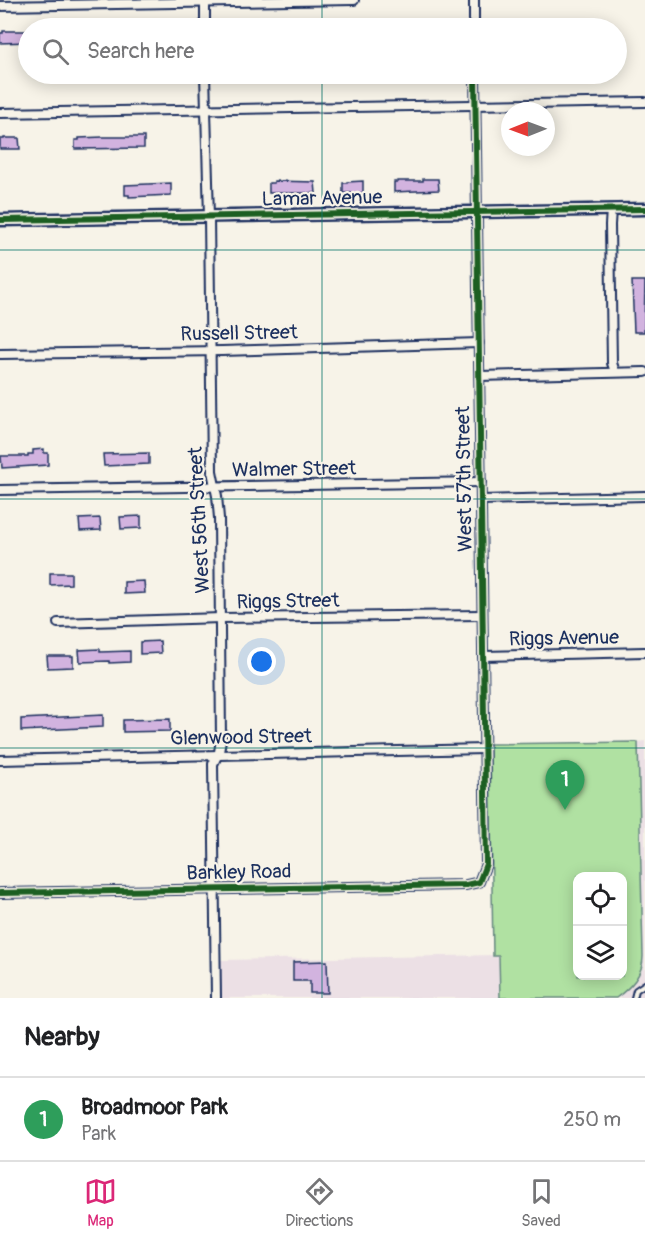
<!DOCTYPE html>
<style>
body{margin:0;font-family:Pangolin,sans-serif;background:#f2f2f2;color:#202124}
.controls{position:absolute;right:18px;bottom:18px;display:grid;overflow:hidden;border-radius:12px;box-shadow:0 3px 15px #0003}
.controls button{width:54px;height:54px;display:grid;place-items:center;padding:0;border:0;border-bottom:2px solid #e0e0e0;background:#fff;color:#202124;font:30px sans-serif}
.compass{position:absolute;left:501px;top:102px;width:54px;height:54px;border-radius:50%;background:#fff;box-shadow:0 3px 15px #0003;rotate:269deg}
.you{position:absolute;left:262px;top:662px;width:21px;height:21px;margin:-15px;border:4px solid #fff;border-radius:50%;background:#1a73e8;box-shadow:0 0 0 9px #1a73e833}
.badge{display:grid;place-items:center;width:39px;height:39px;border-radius:50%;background:#db2777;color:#fff;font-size:20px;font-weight:700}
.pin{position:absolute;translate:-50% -50px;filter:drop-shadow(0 2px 3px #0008)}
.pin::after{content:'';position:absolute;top:32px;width:21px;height:18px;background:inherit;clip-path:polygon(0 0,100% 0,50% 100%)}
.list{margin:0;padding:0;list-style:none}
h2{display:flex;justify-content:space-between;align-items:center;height:78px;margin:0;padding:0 24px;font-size:26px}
h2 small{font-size:20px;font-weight:400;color:#757577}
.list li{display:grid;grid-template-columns:39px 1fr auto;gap:18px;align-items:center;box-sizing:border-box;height:84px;padding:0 24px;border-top:2px solid #e0e0e0}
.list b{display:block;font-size:22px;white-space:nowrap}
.list p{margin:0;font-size:20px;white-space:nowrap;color:#757577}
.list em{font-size:20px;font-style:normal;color:#757577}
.icon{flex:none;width:33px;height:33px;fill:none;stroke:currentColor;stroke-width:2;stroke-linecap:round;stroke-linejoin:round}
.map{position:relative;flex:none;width:645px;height:998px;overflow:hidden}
.search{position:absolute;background:#fff;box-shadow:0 3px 15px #0003;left:18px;right:18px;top:18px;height:66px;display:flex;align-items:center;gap:15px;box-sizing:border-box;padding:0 21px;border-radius:33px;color:#757577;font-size:22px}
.sheet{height:162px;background:#fff}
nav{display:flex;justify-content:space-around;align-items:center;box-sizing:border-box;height:84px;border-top:2px solid #e0e0e0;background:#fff;font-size:16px;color:#757577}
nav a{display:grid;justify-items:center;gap:3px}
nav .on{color:#db2777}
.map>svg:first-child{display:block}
.built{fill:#ece0e5}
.green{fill:#b0e1a2;stroke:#668880;stroke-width:1.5;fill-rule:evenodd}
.building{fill:#d2b3df;stroke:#1b2f5e;stroke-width:1.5}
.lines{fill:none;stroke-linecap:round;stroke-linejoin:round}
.lane-casing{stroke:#1b2f5e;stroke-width:8}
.street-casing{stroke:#1b2f5e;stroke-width:12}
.secondary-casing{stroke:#1b2f5e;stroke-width:15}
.lane{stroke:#f7f3e8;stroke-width:4}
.street{stroke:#f7f3e8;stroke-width:8}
.secondary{stroke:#f7f3e8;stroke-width:10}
.cycleway-casing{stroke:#f7f3e8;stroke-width:10}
.cycleway{stroke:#1b5e20;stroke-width:6}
.grid{fill:none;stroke:#0f766e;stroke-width:1.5;stroke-opacity:0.55}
.labels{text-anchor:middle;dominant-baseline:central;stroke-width:4.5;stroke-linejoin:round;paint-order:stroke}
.street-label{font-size:20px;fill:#1b2f5e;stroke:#f7f3e8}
</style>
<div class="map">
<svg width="645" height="998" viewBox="0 0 645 998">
<rect width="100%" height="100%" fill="#f7f3e8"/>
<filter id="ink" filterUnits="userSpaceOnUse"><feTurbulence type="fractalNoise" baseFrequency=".0167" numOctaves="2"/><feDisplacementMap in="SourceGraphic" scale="12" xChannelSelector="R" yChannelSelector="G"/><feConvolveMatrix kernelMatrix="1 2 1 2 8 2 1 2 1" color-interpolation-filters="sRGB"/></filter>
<g filter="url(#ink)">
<!-- built -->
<g class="built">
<polygon points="645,741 645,998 616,998 637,978 642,969 643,963 638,742"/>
<polygon points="499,955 500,998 221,998 221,960"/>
</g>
<!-- green -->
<path class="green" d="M638 742 643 956C643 975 631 987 616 998H500L499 956H493L490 744ZM578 876H622V976H578Z"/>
<!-- building -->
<g class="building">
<polygon points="3,31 28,31 28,42 0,43 0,33 3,33"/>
<polygon points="103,137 144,137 144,148 75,149 75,140 79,140 79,138"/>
<polygon points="4,138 19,138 20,149 0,149 0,139 4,139"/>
<polygon points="423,179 438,179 439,190 394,192 394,182 398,182 398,181 423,181"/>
<polygon points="274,181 315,182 316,193 269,193 269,183 274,183"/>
<polygon points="363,181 363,193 343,193 343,183 347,183 347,182"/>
<polygon points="171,183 171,195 129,197 129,195 125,195 125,185"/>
<polygon points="632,281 645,281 644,332 634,332"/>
<polygon points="44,449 44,453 48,453 48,465 2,468 1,456 28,456 28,454 33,454 33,450"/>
<polygon points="149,453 149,464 104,466 103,454"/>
<polygon points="141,516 141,528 121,529 120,517"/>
<polygon points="100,518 101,530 80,531 79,519"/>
<polygon points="50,573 71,573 71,584 50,585"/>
<polygon points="144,581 145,593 124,594 124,582"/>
<polygon points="160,641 161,653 140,654 140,642"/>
<polygon points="100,649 100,652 130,651 130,662 109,663 109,661 80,662 79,650"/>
<polygon points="47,656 73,656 73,667 48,668"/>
<polygon points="103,715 103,727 21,731 21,719"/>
<polygon points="170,719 170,731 123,732 123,720"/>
<polygon points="327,961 328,993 310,993 310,981 293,981 293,962"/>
</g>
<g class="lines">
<!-- lane casing -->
<g class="lane-casing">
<polyline id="lane" points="634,998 636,990 645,984"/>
</g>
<!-- street casing -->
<g class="street-casing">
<g id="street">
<polyline points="205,0 205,28"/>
<polyline points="474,0 474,28"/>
<polyline points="0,6 354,0"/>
<polyline points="205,74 209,217 212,471 217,496 219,518 221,740 219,752 213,764 216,998"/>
<polyline points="0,113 645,102"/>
<polyline points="611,209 610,225 612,363 615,372"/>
<polyline points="0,354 222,351 479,343"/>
<polyline points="480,376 645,372"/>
<polyline points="0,490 481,482"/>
<polyline points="481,500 645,496"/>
<polyline points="58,623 221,618 482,615"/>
<polyline points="483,656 645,652"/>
<polyline points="0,760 484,749"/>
<polyline points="0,893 466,885 479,882 486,864 475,74"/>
</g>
</g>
<!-- secondary casing -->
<g class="secondary-casing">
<polyline id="secondary" points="0,220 645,209"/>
</g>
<!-- lane -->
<use href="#lane" class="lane"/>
<!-- street -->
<use href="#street" class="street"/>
<!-- secondary -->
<use href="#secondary" class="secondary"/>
<!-- cycleway casing -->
<g class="cycleway-casing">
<g id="cycleway">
<polyline points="0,220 645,209"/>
<polyline points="0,893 466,885 479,882 486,864 475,74"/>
</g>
</g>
<!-- cycleway -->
<use href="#cycleway" class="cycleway"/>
</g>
</g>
<!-- grid -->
<path class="grid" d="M322 0V28M322 74V998M0 250H645M0 499H645M0 748H645"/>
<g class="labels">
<!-- street labels -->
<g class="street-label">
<text transform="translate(322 198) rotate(-1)">Lamar Avenue</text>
<text transform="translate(239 333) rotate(-1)">Russell Street</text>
<text transform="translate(294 469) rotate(-1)">Walmer Street</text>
<text transform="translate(464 479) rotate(-91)">West 57th Street</text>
<text transform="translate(199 520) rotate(-93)">West 56th Street</text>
<text transform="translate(288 601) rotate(-1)">Riggs Street</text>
<text transform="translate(564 638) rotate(-1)">Riggs Avenue</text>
<text transform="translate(241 737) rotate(-1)">Glenwood Street</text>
<text transform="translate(239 872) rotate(-1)">Barkley Road</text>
</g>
</g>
</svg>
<div class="controls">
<button><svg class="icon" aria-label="locate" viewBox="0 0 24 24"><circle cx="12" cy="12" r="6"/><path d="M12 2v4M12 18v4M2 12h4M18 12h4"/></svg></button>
<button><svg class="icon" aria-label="layers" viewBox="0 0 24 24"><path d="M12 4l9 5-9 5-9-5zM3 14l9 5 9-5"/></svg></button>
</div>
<svg class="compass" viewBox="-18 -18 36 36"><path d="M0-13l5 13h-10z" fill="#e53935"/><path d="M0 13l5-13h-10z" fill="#757577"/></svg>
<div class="you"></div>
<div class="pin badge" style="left:565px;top:810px;background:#2e9e5b">1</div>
<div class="search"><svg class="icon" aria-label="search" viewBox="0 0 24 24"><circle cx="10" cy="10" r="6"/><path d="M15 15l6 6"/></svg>Search here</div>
</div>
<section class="sheet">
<h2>Nearby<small></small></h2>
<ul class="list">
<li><span class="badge" style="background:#2e9e5b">1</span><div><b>Broadmoor Park</b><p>Park</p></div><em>250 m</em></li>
</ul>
</section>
<nav>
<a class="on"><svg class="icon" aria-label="map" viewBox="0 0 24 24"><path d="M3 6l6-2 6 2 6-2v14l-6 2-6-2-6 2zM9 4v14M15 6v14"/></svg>Map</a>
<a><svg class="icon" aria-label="directions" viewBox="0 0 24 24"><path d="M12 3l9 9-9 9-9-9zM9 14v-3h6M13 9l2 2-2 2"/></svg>Directions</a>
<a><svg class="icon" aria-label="saved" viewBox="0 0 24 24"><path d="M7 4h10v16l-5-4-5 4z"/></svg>Saved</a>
</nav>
